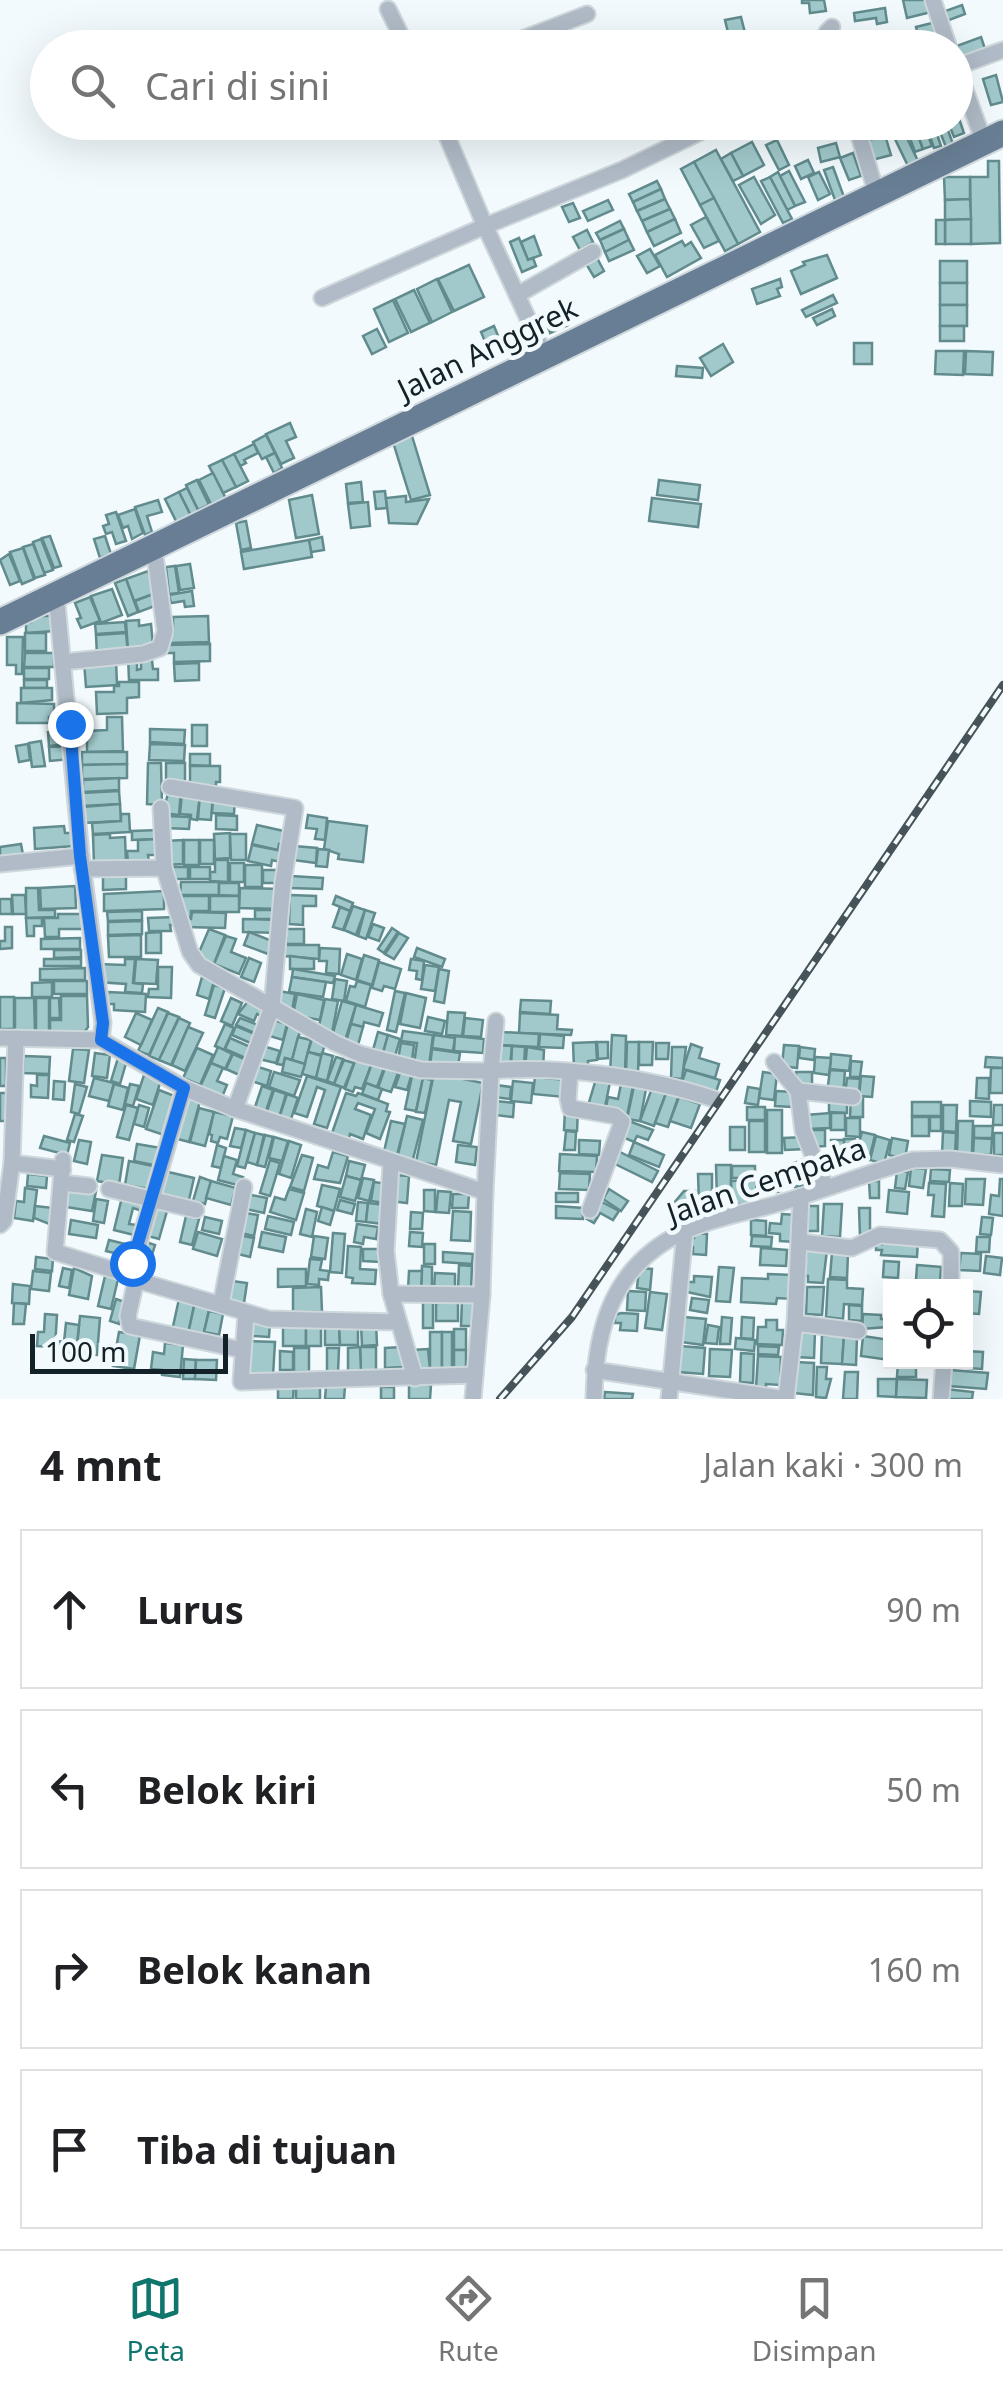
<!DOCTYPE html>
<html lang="id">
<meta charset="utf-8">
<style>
body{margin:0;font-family:"Noto Sans",sans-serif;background:#f6f6f6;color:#202124}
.controls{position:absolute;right:30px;bottom:30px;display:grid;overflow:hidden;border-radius:0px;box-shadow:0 10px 40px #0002}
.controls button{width:90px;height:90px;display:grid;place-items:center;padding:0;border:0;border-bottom:2px solid #e0e0e0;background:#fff;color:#202124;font:50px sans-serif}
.scale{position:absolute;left:30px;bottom:25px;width:198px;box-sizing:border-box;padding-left:10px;border:5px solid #132228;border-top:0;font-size:28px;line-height:35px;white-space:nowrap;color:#132228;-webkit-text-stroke:8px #f2fafd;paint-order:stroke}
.stop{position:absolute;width:30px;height:30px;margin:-22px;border:8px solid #1a73e8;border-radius:50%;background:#fff}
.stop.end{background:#1a73e8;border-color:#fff;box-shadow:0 2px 10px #0008}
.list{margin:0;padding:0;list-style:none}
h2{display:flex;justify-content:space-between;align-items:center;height:130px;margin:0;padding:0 40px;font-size:42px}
h2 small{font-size:32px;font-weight:400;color:#757577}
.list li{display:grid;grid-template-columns:65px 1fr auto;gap:30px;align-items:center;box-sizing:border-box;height:160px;margin:0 20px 20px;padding:0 20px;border:2px solid #e0e0e0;border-radius:0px}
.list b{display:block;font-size:38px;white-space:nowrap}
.list em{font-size:32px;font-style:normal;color:#757577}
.icon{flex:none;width:55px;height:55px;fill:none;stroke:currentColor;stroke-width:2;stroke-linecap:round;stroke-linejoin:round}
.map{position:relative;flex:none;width:1003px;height:1399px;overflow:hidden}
.search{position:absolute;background:#fff;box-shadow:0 10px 40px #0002;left:30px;right:30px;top:30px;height:110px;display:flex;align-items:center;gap:25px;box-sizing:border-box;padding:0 35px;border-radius:55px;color:#757577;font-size:38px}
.sheet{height:850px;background:#fff}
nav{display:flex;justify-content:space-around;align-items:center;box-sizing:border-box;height:140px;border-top:2px solid #e0e0e0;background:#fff;font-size:28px;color:#757577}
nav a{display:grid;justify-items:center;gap:5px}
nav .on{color:#0f766e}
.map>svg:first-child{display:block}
.building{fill:#a1c9cb;stroke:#618b8d;stroke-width:2.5}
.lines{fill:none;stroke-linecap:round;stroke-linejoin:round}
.minor-casing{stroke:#ced7db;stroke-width:19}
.trunk-casing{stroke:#ced7db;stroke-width:29}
.minor{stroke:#b0bbc7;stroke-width:15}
.trunk{stroke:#687e94;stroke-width:25}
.rail-casing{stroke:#465459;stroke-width:8}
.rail{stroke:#f2fafd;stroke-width:4;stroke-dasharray:11;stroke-linecap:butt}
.route{stroke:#1a73e8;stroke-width:12}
.labels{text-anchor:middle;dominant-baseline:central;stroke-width:9;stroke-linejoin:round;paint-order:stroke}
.street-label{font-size:30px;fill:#132228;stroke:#f2fafd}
</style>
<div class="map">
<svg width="1003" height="1399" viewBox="0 0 1003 1399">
<rect width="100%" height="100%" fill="#f2fafd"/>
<!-- building -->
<g class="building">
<polygon points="802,0 824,0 826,11 810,13 809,3 802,3"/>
<polygon points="903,0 928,0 931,12 907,18"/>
<polygon points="962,5 965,14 944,22 940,13"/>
<polygon points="885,8 887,22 877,24 876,18 855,21 854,13"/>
<polygon points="741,17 745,33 738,35 740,43 731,45 725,20"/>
<polygon points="936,22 939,34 919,39 916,27"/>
<polygon points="854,32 860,46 838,48 834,39"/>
<polygon points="981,37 986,52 959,61 954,47"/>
<polygon points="996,75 1003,102 991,105 983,79"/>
<polygon points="956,110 964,133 954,137 948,122 956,122"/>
<polygon points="778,122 802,122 803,126 781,132"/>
<polygon points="810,122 831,122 832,136 812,138"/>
<polygon points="881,122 885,135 866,141 861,124"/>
<polygon points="904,122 913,122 923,149 915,152"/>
<polygon points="913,122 923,122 932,146 923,149"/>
<polygon points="925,122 933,122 941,146 934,148"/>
<polygon points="936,122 945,122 953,144 946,147"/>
<polygon points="905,134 919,163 909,168 895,139"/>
<polygon points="885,135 891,155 872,160 866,141"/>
<polygon points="777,140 789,165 779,170 766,145"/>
<polygon points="752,142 764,165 743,176 731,153"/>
<polygon points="836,143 840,157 821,162 818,148"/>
<polygon points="716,150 760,232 738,244 694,162"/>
<polygon points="731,153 743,176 733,181 721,159"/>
<polygon points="853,153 861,176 849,180 840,158"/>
<polygon points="808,160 814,173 801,179 795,166"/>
<polygon points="988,161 999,161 1000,243 971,244 970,177 988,177"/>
<polygon points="694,162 714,198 700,205 681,169"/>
<polygon points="833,167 844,197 835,200 824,170"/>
<polygon points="789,171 805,202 795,206 780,176"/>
<polygon points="778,172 795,206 787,210 770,177"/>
<polygon points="819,172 830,194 818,200 808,177"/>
<polygon points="754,177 775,215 761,224 739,185"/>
<polygon points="770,177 792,219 783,223 761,181"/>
<polygon points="944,177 970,177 970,199 945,200"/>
<polygon points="657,181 661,189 633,202 629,194"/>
<polygon points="661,189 665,199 637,211 633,202"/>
<polygon points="714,198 738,244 725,251 700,205"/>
<polygon points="665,199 670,209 642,221 637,211"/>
<polygon points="970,199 971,219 945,220 945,200"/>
<polygon points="608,200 613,210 588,221 583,211"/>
<polygon points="573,203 580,218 569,222 562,207"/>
<polygon points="670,209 675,219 647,232 642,221"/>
<polygon points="706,217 719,241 704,248 691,225"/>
<polygon points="675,219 681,233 654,246 647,232"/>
<polygon points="971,219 971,244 945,244 945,220"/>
<rect x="936" y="220" width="9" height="24"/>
<polygon points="620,221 624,229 600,240 596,233"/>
<polygon points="624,229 629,240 605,252 600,240"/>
<polygon points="587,230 593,242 580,250 573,237"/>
<polygon points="534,236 541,255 528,260 521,242"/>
<polygon points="519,238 528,260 533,258 536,266 522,272 510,242"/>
<polygon points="629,240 634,250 609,261 605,252"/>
<polygon points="682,241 685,246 691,242 701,258 667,277 655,255"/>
<polygon points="650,249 660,266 647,273 637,256"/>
<polygon points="827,255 837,278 801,294 791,271 805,265 803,262"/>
<polygon points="596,256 604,271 594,277 585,262"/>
<rect x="940" y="261" width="27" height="22"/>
<polygon points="469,265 484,297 454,311 438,279"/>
<polygon points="437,279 452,312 432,322 417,289"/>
<polygon points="780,279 782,287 777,289 780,296 757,304 752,289"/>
<rect x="940" y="283" width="27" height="22"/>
<polygon points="414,290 430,323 411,332 395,299"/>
<polygon points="833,295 837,303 806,317 802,310"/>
<polygon points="393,300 408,333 389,342 374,309"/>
<rect x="940" y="305" width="27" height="21"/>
<polygon points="560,307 568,325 550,333 541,315"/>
<polygon points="832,309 835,316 817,325 813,318"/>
<polygon points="494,326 499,338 486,344 481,332"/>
<rect x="940" y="326" width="24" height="15"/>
<polygon points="377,329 386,347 372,354 363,336"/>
<rect x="854" y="343" width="18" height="21"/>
<polygon points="723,344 733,362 711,376 700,358"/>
<polygon points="936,351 964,351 963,375 935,374"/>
<polygon points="966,351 993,352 992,375 965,374"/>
<polygon points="677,366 703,368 702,378 676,376"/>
<polygon points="290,423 296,437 286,441 294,458 281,464 266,434"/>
<polygon points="266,435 275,453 262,459 253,442"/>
<polygon points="412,436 430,495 411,500 393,442"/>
<polygon points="254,444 258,453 244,460 246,463 240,466 234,454"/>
<polygon points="275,453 282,468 274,473 266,457"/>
<polygon points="234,454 248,481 236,487 222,460"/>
<polygon points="222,460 236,487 223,493 209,466"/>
<polygon points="213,473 226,499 212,506 199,480"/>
<polygon points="197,480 209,505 198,510 186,485"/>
<polygon points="659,480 700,485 698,500 657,495"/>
<polygon points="361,482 363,502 348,503 346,484"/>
<polygon points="187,488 199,512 191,516 179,492"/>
<polygon points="385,491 387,508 376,509 374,492"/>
<polygon points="179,492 191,516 177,523 165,499"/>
<polygon points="312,495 319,534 296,538 289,500"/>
<polygon points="406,496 406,502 429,499 417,524 389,523 386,498"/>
<polygon points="652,498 701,504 698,527 649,521"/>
<polygon points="158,500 162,512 147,516 152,532 145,535 135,507"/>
<polygon points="368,502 370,526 351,528 348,504"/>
<polygon points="135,509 143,533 132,539 128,526 123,528 118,515"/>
<polygon points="116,512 126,541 116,544 112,532 106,534 103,526 109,524 106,515"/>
<polygon points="246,521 251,548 241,550 236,523"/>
<polygon points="50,536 61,566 54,568 42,538"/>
<polygon points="105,536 111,554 100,558 94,539"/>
<polygon points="322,537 324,550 311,552 309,540"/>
<polygon points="41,539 53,570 44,573 33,542"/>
<polygon points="309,540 312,557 244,569 241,552"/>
<polygon points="33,544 45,575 35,578 23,547"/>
<polygon points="23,548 34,579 22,584 10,552"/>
<polygon points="9,554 20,581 10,585 0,560"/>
<polygon points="190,564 194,588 180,590 176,566"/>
<polygon points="175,566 179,593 169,594 166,567"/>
<polygon points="148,571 156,593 134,601 126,579"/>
<polygon points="126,579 138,612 128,616 115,583"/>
<polygon points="112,589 122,615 101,623 91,596"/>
<polygon points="192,591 194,606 185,607 184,601 171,603 169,595"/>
<polygon points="156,593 160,604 139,612 135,601"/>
<polygon points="90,597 100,621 81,628 77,619 81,618 75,603"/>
<polygon points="31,616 54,616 54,631 26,633 26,622 31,622"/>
<polygon points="208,616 209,642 167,643 167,633 173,633 173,617"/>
<polygon points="139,620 139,626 151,624 153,645 142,646 142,651 128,652 126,621"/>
<polygon points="125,622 126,632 96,634 95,624"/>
<rect x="25" y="633" width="21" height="18"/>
<polygon points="126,633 128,653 97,656 96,635"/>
<polygon points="7,637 23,637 22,674 16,674 16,665 7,665"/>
<polygon points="210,644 210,661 174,662 174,653 166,653 166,645"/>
<polygon points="25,653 54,653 54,667 24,667"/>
<polygon points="128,657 137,657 137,670 141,669 141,660 152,660 153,669 158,669 158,680 129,680"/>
<polygon points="116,660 117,685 86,687 84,662"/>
<polygon points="199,663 199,680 175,681 174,664"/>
<rect x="24" y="668" width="25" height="11"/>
<rect x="24" y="680" width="23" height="8"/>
<polygon points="119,682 139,682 139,697 127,698 127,713 97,714 96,692 114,692 114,686 119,686"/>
<polygon points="21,688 52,688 52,700 21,703"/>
<polygon points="17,703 54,704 54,717 49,717 49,723 17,723"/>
<polygon points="107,717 122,717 123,751 87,752 87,731 107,730"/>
<rect x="192" y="725" width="15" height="21"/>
<polygon points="150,729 185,730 184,744 150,742"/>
<polygon points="68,730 70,744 49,746 48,732"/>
<polygon points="41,741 45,766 32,767 29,743"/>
<polygon points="28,744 30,760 19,762 16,746"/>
<polygon points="150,744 185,745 184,761 149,760"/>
<polygon points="70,746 70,759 50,761 49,747"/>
<polygon points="82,752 127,752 127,764 82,765"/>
<polygon points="190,754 210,754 210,766 190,765"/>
<polygon points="148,763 161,763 162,805 147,804"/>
<polygon points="166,763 185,763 185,785 166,784"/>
<polygon points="127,764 127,778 82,779 82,765"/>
<polygon points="190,766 220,766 220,782 216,782 216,786 190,786"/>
<polygon points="119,778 119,790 83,792 83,780"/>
<polygon points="169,789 181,790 179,815 163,813"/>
<polygon points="119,791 120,804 82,806 81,793"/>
<polygon points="182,793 200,794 197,820 191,819 191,815 180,814"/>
<polygon points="200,794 213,795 211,820 198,819"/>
<polygon points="213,798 235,799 234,814 212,813"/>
<polygon points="120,804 121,821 83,823 82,807"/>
<polygon points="121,814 129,814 130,832 93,834 92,823 121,821"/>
<polygon points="216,815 237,816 237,830 216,829"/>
<polygon points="308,815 327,818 325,840 315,839 317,829 306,828"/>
<polygon points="165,816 190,817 189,829 164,828"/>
<polygon points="328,821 367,826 363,862 338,859 339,854 324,849"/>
<polygon points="257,825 288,832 285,846 279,844 278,850 252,844"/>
<polygon points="64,826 65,833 73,833 74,846 35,849 34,828"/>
<polygon points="159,830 159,839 132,840 132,831"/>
<polygon points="230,833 230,858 215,859 214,834"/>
<polygon points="110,834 110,838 125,837 126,862 94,864 93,835"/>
<polygon points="230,834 246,834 246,860 231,860"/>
<polygon points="160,839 161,855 148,855 149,862 128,863 127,851 138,851 138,840"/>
<polygon points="183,840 183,864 165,865 165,841"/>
<rect x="184" y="840" width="15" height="25"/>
<rect x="200" y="840" width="14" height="24"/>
<polygon points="21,844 23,855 0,858 0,847"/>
<polygon points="252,845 287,852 284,863 272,860 271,866 248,861"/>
<polygon points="294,846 317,848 316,863 293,860"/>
<polygon points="318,849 329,850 327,867 316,866"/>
<polygon points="215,860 228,860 228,882 210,881 210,872 215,872"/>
<rect x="230" y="863" width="14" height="19"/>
<rect x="245" y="865" width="17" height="22"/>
<rect x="169" y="867" width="19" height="12"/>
<rect x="190" y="867" width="20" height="12"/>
<rect x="263" y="870" width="19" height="13"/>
<polygon points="126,875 126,889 103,890 103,876"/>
<polygon points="291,876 323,878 322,889 290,888"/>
<polygon points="181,882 219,882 219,895 180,895"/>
<polygon points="219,883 239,883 239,896 219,895"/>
<polygon points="75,886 76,908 41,909 40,888"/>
<polygon points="26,888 38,888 39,910 55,910 55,917 26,918"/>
<polygon points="240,888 280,889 279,909 239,908"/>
<polygon points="164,891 164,909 104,911 104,894"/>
<polygon points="12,895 25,895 26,914 13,914"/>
<polygon points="290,895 316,896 316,906 303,906 303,925 289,924"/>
<polygon points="180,896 209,896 209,911 191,911 191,917 180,917"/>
<rect x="210" y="896" width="29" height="16"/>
<polygon points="336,896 353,903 350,911 333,904"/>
<polygon points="0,899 11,899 12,914 0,914"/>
<polygon points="353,906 365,910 356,935 344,930"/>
<polygon points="340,907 350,911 343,930 333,927"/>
<rect x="255" y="910" width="18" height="9"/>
<polygon points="365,910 375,913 366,939 358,936"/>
<polygon points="142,911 142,920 108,921 107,912"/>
<polygon points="192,912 226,913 225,928 185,927 185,919 191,919"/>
<polygon points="58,914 87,914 88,929 59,929 59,937 45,937 44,918 58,918"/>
<polygon points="175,917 175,925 170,925 171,931 149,931 148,918"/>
<polygon points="26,918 42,918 42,926 34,926 34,936 27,936"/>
<polygon points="243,919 278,920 277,933 243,932"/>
<polygon points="142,921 142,934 108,935 108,922"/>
<polygon points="373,924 384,928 379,941 368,937"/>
<polygon points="5,927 12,927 12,948 0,949 0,941 5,941"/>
<polygon points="392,928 398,932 384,953 378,949"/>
<polygon points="209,929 225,935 214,964 197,957"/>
<rect x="286" y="929" width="18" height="15"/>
<polygon points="161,932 161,953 146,953 146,933"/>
<polygon points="249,932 272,941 268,954 244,945"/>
<polygon points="399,933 408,938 394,959 385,954"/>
<polygon points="141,935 141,957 109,957 108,936"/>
<polygon points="226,936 236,939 231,952 246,958 239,974 214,964"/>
<polygon points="80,938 80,949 41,949 41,939"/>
<polygon points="284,945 319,945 319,959 284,956"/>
<polygon points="320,948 340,949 339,974 326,973 327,961 319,961"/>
<polygon points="417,948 445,959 442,967 414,957"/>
<polygon points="54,950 81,950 81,957 54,958"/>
<polygon points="347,954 362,959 356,980 341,975"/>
<polygon points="364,955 379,960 372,985 357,980"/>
<polygon points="290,956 314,959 314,969 290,969"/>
<polygon points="249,958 261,963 254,982 241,977"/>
<rect x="44" y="959" width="37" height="7"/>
<polygon points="125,959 135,959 133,983 143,984 142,993 125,992 126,984 97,982 98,964 125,965"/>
<polygon points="136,959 158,960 156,984 134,983"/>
<polygon points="411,959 424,961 422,980 416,979 417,971 409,970"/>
<polygon points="379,962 401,969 395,989 384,986 382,991 372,988"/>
<polygon points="425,965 439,967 435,991 421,989"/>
<polygon points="158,967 172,967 171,998 148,997 149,989 158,989"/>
<polygon points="85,968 85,980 40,980 40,969"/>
<polygon points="293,969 335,976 333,983 292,977"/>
<polygon points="439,969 449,971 444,1003 434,1001"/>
<polygon points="202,977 214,981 209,999 197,995"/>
<polygon points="292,977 326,982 323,997 289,992"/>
<polygon points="335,979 347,981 344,1001 332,999"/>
<rect x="54" y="981" width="33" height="13"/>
<polygon points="357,981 371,985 365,1007 346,1001 350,986 355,987"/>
<polygon points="52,982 52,997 32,997 32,983"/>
<polygon points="214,985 225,988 215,1018 205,1015"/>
<polygon points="279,991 295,994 292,1011 276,1008"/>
<polygon points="395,991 405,993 396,1032 387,1030"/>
<polygon points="108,992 146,994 145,1012 114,1010 114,1004 107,1004"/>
<polygon points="406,993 426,998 420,1028 400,1024"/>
<polygon points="297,994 324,1000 320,1020 293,1015"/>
<polygon points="61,996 87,996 88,1027 83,1034 50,1034 50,1020 61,1020"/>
<rect x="0" y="997" width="14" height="32"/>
<polygon points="15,998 34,998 35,1031 15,1032"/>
<rect x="36" y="998" width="13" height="34"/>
<polygon points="50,998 59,998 60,1018 50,1018"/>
<polygon points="231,998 242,1003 232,1026 221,1021"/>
<polygon points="325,999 338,1001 332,1033 318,1030"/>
<polygon points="249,1000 267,1007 263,1017 257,1014 254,1021 238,1014"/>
<polygon points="521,1000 551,1001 550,1014 520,1012"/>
<polygon points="342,1001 356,1005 344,1044 331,1040"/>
<polygon points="356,1005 383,1013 379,1026 364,1022 363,1027 351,1024"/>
<polygon points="158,1008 168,1012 149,1055 138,1051"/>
<polygon points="448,1012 465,1013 462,1036 446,1035"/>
<polygon points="136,1013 152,1020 141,1045 125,1037"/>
<polygon points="168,1013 179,1017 159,1060 149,1056"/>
<polygon points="520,1013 558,1015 557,1029 572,1030 571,1035 519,1033"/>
<polygon points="428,1017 445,1021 442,1034 425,1031"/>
<polygon points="179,1018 190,1023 171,1065 159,1060"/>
<polygon points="240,1018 263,1027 259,1035 236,1025"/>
<polygon points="465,1018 483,1020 481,1037 463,1036"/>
<polygon points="270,1019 287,1024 283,1040 266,1035"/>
<polygon points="225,1024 234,1028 224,1050 215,1046"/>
<polygon points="288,1024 301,1028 292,1060 285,1058 283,1065 277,1064"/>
<polygon points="351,1024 363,1027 358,1045 346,1042"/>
<polygon points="236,1026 259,1036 255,1045 232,1035"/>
<polygon points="188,1027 203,1033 185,1071 172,1065"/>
<polygon points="403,1031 433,1035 429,1066 414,1064 417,1043 401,1041"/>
<polygon points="378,1032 388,1035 383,1053 373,1050"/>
<polygon points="501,1032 539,1034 538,1047 500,1045"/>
<polygon points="540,1034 564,1036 563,1048 539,1047"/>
<polygon points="388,1035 400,1039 395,1056 383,1053"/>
<polygon points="434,1035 455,1038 453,1051 432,1048"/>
<polygon points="612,1035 626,1036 625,1073 610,1073"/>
<polygon points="455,1036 484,1039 483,1053 454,1051"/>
<polygon points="298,1037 311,1040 305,1064 292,1060"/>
<polygon points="230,1038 255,1049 250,1060 225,1049"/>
<polygon points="312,1039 325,1043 322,1055 308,1052"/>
<polygon points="596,1042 597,1060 588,1061 588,1067 574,1068 573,1043"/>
<polygon points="597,1042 608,1042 608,1058 598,1059"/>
<polygon points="627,1042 639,1042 638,1073 626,1073"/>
<polygon points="639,1042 653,1042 652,1065 639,1065"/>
<polygon points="401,1043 414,1045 412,1061 398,1059"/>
<polygon points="656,1043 669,1043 668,1059 656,1059"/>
<polygon points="691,1044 702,1048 699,1058 719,1064 715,1078 683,1069"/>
<polygon points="496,1045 512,1046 510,1067 495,1066"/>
<polygon points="784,1045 799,1046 797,1068 782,1066"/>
<polygon points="263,1046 280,1051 276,1063 259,1059"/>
<polygon points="512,1046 525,1047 524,1068 511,1067"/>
<polygon points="218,1047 232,1054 225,1069 211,1063"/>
<polygon points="527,1047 544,1050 543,1069 525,1068"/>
<polygon points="672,1047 686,1047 682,1079 671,1078"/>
<polygon points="800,1047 815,1049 814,1060 799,1058"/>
<polygon points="197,1048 213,1055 200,1085 183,1078"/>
<polygon points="73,1049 89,1050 84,1083 69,1081"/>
<polygon points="432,1049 460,1053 458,1066 430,1066"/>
<polygon points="308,1052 322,1056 316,1078 302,1074"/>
<polygon points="95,1053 110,1055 107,1078 92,1076"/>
<polygon points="322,1053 333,1056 327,1081 316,1078"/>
<polygon points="233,1054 251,1062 244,1077 226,1069"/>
<polygon points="831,1054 851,1056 849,1071 830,1069"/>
<polygon points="24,1056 50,1057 49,1074 23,1073"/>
<polygon points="336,1057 343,1059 334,1084 327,1081"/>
<polygon points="815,1057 831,1058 829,1075 814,1073"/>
<polygon points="986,1057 1003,1058 1003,1068 985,1067"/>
<rect x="0" y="1058" width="6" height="28"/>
<polygon points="118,1058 127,1060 120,1084 111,1081"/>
<polygon points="285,1058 305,1064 301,1077 282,1072"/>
<polygon points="356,1058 372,1063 362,1089 355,1087 353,1092 345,1089"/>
<polygon points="344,1060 354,1063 344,1088 334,1084"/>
<polygon points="851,1061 862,1062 860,1077 850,1077"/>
<polygon points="211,1063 223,1068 217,1081 227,1085 222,1097 200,1087"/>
<polygon points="372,1063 384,1068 377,1087 365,1083"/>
<polygon points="252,1065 271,1071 267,1086 248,1080"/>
<polygon points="385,1068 398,1073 391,1092 378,1088"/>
<polygon points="991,1068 1003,1068 1003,1093 990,1093"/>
<polygon points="401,1070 412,1073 407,1090 395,1087"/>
<polygon points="686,1070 720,1080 715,1095 681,1085"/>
<polygon points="830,1070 845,1071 843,1095 827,1093"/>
<polygon points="274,1072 300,1080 294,1096 269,1087"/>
<polygon points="763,1072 777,1074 774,1100 759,1098"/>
<rect x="796" y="1072" width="16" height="16"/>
<polygon points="434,1073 483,1083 471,1144 453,1141 461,1102 449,1100 436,1165 416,1162"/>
<polygon points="37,1075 49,1075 48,1098 31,1097 31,1085 37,1086"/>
<polygon points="144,1075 161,1080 153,1105 136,1099"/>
<polygon points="307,1076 341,1087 327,1128 314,1124 325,1090 317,1087 307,1117 294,1113"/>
<polygon points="412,1076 423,1078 416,1111 405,1109"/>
<polygon points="861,1076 874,1077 872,1097 859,1096"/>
<polygon points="535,1077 566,1080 564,1097 533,1094"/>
<polygon points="94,1078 114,1083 109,1101 89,1096"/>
<polygon points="423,1078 432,1080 425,1113 416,1112"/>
<polygon points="847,1078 860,1079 859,1096 845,1095"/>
<polygon points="977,1078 989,1078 989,1099 976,1098"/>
<polygon points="596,1079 610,1082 604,1112 587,1109"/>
<polygon points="54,1081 65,1082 64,1100 53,1099"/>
<polygon points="513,1081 533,1083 531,1103 511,1101"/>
<polygon points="366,1083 382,1089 378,1100 362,1094"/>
<polygon points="75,1084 87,1087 79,1114 71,1112"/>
<polygon points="114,1084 128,1088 123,1110 108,1106"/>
<polygon points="130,1084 139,1086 133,1106 125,1104"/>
<polygon points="621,1084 633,1086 627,1116 605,1112 608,1097 618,1099"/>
<polygon points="496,1085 511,1087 510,1099 494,1097"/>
<polygon points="262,1086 273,1090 265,1114 254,1110"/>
<polygon points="634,1086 646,1089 640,1121 627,1119"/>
<polygon points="748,1087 760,1089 758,1105 745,1103"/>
<polygon points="652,1088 666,1093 654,1126 640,1121"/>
<polygon points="668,1088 680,1092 668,1127 655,1123"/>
<polygon points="159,1090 177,1097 164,1135 146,1129"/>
<polygon points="274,1090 286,1094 279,1118 266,1114"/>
<polygon points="776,1091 793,1092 792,1107 775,1106"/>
<polygon points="0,1093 8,1093 9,1121 0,1121"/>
<polygon points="346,1093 356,1096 358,1093 388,1104 386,1111 390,1112 380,1139 366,1133 375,1109 358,1103 355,1109 371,1115 363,1139 350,1134 348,1142 331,1136"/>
<polygon points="287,1094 298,1098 290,1122 279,1118"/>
<polygon points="185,1097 200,1101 189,1142 174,1138"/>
<polygon points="679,1097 700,1104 691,1128 670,1121"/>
<polygon points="829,1097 847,1097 847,1113 829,1112"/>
<polygon points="851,1097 863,1098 863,1117 850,1117"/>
<polygon points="496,1101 514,1103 513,1117 495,1115"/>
<polygon points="970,1101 991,1102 991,1117 970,1116"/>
<rect x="912" y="1102" width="29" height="14"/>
<polygon points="126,1105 138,1108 129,1140 117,1137"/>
<polygon points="139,1105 149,1108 144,1127 134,1124"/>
<polygon points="943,1105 957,1105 956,1132 943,1131"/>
<polygon points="994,1105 1003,1105 1003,1125 993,1125"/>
<rect x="747" y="1107" width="18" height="13"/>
<polygon points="199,1108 214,1112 205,1146 190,1142"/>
<polygon points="565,1110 578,1110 577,1131 564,1130"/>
<rect x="767" y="1110" width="15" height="43"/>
<polygon points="214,1112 233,1116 227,1139 220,1137 218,1143 211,1141 212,1135 209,1134"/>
<polygon points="830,1113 830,1128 807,1129 806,1115"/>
<rect x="831" y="1113" width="14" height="17"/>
<polygon points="75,1114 83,1116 74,1142 67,1140"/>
<polygon points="407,1116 423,1120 412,1163 397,1159"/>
<rect x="912" y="1117" width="17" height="19"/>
<rect x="930" y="1117" width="11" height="14"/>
<polygon points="846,1118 860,1118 860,1137 846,1136"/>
<polygon points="626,1120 653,1130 648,1140 637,1136 634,1142 620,1136"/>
<polygon points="391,1121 405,1124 396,1159 383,1156"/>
<rect x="749" y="1121" width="16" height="31"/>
<polygon points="958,1121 973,1121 972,1154 957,1154"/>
<polygon points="974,1126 993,1126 992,1138 974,1138"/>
<rect x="730" y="1127" width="15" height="23"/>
<polygon points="235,1128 246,1130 241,1148 230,1146"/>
<polygon points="246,1130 255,1133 245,1168 237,1166"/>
<polygon points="810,1130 825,1130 825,1146 810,1147"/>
<polygon points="566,1131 576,1132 575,1150 564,1150"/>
<polygon points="862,1132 875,1135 869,1160 855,1157"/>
<polygon points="943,1132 956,1133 955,1154 942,1154"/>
<polygon points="255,1133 264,1135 257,1165 247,1162"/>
<rect x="994" y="1133" width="9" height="22"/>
<polygon points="265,1135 273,1137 265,1167 257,1165"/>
<polygon points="44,1136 70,1143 67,1155 40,1148"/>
<polygon points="876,1136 890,1140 884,1164 870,1160"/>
<polygon points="274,1137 288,1141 282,1161 269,1158"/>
<polygon points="805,1137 806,1149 785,1150 784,1138"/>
<polygon points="892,1138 908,1141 905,1159 889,1155"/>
<polygon points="974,1138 992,1139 991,1155 973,1154"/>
<rect x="844" y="1139" width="11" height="15"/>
<polygon points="79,1140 91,1142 87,1164 74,1161"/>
<polygon points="579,1140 600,1141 599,1155 579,1154"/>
<rect x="831" y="1140" width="13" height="19"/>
<polygon points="289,1141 301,1145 291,1178 279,1174"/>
<polygon points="634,1142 664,1155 659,1167 629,1155"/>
<polygon points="137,1144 161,1148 158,1166 134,1161"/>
<polygon points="217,1145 226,1148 221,1168 212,1166"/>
<polygon points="458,1145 477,1147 475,1165 456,1162"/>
<polygon points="618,1151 658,1171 652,1182 613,1163"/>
<polygon points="333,1152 348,1156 340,1183 314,1179 318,1165 328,1168"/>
<polygon points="560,1154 597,1156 596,1172 559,1171"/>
<polygon points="102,1155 123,1158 119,1185 97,1181"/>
<polygon points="302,1155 313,1158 304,1191 290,1187"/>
<polygon points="224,1156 237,1160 233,1174 243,1177 241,1186 218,1180"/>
<polygon points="813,1157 820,1181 808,1184 801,1160"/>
<polygon points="270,1160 280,1163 270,1196 260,1193"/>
<polygon points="129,1161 153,1166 149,1189 125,1185"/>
<polygon points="349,1161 365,1165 361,1180 346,1176"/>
<polygon points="801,1161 807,1184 795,1187 789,1164"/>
<polygon points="716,1165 731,1165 731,1201 717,1201"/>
<rect x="732" y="1166" width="23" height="12"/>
<polygon points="911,1168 926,1169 923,1188 909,1186"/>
<polygon points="931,1169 950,1170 949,1182 930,1181"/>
<polygon points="164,1171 194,1178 189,1200 159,1193"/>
<polygon points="776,1171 780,1191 769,1194 764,1174"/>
<polygon points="897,1171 908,1172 905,1189 895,1188"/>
<polygon points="560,1173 590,1174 589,1190 559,1189"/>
<polygon points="28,1174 47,1176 46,1188 27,1186"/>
<polygon points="698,1174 712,1174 712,1204 699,1204"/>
<polygon points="392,1175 409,1176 407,1203 390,1201"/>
<polygon points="346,1176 361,1180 355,1201 340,1197"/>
<polygon points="200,1177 211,1181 205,1204 193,1201"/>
<polygon points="363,1178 374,1180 369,1201 358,1198"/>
<polygon points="966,1179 985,1179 983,1205 965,1204"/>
<polygon points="1000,1179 1003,1179 1003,1216 989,1214 991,1195 999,1196"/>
<polygon points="756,1180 757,1204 732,1205 731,1181"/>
<polygon points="211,1181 236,1188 231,1205 206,1198"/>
<polygon points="869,1181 879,1181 879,1198 870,1198"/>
<polygon points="374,1182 388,1184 385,1203 371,1201"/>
<polygon points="929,1183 946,1184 944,1217 932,1216 934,1195 928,1195"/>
<polygon points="950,1183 963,1184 962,1206 949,1206"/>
<polygon points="322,1185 340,1189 334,1211 317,1206"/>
<polygon points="69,1187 96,1191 92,1211 66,1207"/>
<polygon points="25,1188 37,1190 33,1221 14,1218 16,1201 24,1202"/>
<polygon points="289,1189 304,1193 296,1220 270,1212 275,1197 285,1200"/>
<polygon points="609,1189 628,1201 621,1211 603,1199"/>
<polygon points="424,1190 435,1190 435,1212 424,1211"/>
<polygon points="889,1190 909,1192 907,1214 887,1212"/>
<polygon points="438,1191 451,1192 449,1213 436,1212"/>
<polygon points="684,1191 695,1191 696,1212 675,1213 674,1203"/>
<polygon points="123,1193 145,1198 142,1211 133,1208 129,1224 137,1225 134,1235 114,1230"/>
<rect x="556" y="1193" width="22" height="9"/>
<polygon points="246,1194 267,1198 264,1213 242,1208"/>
<polygon points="453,1194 469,1194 468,1208 452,1208"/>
<polygon points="96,1199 108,1201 104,1223 93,1221"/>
<polygon points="340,1200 355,1204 352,1214 337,1210"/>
<polygon points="598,1200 619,1211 613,1220 600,1213 594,1223 587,1219"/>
<polygon points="358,1202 368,1203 366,1222 356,1221"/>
<polygon points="368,1203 386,1205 383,1224 366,1222"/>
<polygon points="824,1204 842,1204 840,1237 822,1236"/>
<polygon points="35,1206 54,1208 52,1225 34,1218"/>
<polygon points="153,1206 167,1211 159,1239 144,1235"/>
<polygon points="556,1206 583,1208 583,1219 556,1218"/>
<rect x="805" y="1206" width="13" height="25"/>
<polygon points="322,1207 334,1211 330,1225 318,1221"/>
<polygon points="859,1208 870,1208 870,1236 860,1236"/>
<polygon points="306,1209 317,1212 312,1237 300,1234"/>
<polygon points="453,1211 471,1212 470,1241 451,1240"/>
<polygon points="240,1212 258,1215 254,1236 236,1232"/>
<polygon points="411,1212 423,1213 422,1229 410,1229"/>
<polygon points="782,1214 796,1215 795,1242 780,1241 780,1234 769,1233 770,1223 781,1224"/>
<polygon points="186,1216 199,1219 192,1245 180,1242"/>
<polygon points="268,1216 294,1222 291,1235 265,1229"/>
<polygon points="205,1217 222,1221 219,1234 202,1230"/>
<polygon points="982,1217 993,1218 991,1235 980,1234"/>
<polygon points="71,1220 98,1225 96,1238 69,1234"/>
<polygon points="751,1220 766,1221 766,1236 751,1235"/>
<polygon points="357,1224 378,1227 376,1239 364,1237 363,1244 354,1242"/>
<polygon points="198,1232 222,1239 217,1256 193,1249"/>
<polygon points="262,1232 286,1237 283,1252 259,1247"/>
<polygon points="410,1232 423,1233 422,1247 409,1246"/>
<polygon points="333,1233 345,1234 342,1273 330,1272"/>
<polygon points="694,1233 707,1234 706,1255 693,1254 693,1247 687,1246 687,1238 694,1238"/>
<polygon points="238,1235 254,1238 250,1257 234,1253"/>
<polygon points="314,1236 328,1238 325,1259 311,1257"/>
<polygon points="752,1236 772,1237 771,1247 751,1246"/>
<polygon points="883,1237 918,1239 917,1257 881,1255 882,1250 876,1250 876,1243 882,1244"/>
<polygon points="977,1237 990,1237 989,1252 976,1252"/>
<polygon points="109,1240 129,1245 127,1256 106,1251"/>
<polygon points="143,1241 155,1245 148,1268 136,1265"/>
<rect x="424" y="1244" width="11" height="20"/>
<polygon points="348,1246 361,1247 360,1269 376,1270 375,1284 352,1283 353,1278 346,1277"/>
<polygon points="761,1248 787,1250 786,1266 760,1265"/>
<polygon points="807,1248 827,1250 823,1283 808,1282 808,1276 804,1276"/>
<polygon points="363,1249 380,1249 380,1262 363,1261"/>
<polygon points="443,1252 473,1254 472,1264 443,1262"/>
<polygon points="832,1252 848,1253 847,1278 830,1277"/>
<polygon points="961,1253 981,1254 980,1271 959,1270"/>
<polygon points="986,1256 1002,1258 1000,1275 984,1273"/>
<polygon points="36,1257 53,1259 52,1271 35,1269"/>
<polygon points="310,1259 322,1260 320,1270 329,1271 328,1280 319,1279 319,1285 307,1284"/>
<polygon points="884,1261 899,1262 898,1278 883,1277"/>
<polygon points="459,1265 472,1266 471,1290 458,1289"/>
<polygon points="917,1265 941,1267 940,1282 916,1280"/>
<polygon points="422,1266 432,1267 432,1290 421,1290"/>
<polygon points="719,1267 734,1268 730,1302 716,1301"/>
<polygon points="63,1268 72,1270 69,1288 59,1286"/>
<polygon points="74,1268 92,1276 88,1299 69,1295"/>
<polygon points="639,1268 652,1269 650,1290 637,1288"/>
<polygon points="278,1269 306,1269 306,1286 278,1287"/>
<polygon points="33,1271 51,1273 49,1291 31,1289"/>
<polygon points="409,1271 422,1271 421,1290 408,1290"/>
<polygon points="435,1273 455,1274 455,1290 434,1289"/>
<polygon points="768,1274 793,1275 792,1299 777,1298 776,1304 741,1302 742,1278 768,1279"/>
<polygon points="105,1276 118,1279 111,1309 98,1306"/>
<polygon points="694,1276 712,1277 710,1297 687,1292 688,1282 694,1282"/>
<polygon points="828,1279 847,1280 847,1288 863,1289 862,1305 844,1304 843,1319 826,1317"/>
<polygon points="232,1281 247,1283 244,1303 229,1301"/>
<polygon points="13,1284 30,1286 29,1304 12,1303"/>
<polygon points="321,1287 322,1312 293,1312 293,1288"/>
<polygon points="807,1287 824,1287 822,1315 806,1314"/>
<polygon points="628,1291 646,1292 645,1311 627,1310"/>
<polygon points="966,1291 981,1292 979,1314 966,1313"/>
<polygon points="650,1292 667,1294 662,1330 645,1328"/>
<polygon points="692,1298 709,1300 707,1313 690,1310"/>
<polygon points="116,1299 125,1302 119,1324 110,1321"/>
<polygon points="179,1299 195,1302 188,1334 172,1331"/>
<polygon points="462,1300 475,1300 474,1326 461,1326"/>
<polygon points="195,1302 210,1305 203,1337 188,1334"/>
<rect x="423" y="1302" width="10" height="26"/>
<polygon points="458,1302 458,1321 436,1321 436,1303"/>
<polygon points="14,1303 26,1304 24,1324 13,1324"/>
<polygon points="849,1305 862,1306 862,1321 849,1320"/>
<polygon points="209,1311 223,1314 219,1335 204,1332"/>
<polygon points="621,1313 638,1314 637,1331 620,1330 621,1323 615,1323 615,1315"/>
<polygon points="45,1314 57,1315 55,1347 37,1346 38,1332 44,1332"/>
<polygon points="863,1314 881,1315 881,1319 887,1319 887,1327 862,1329"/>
<polygon points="80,1316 100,1318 97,1355 76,1354"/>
<polygon points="684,1317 706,1319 703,1345 681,1342"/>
<polygon points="722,1317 732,1318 730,1344 720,1344"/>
<polygon points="742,1317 754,1318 753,1339 741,1338"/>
<polygon points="766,1320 777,1320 777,1330 783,1330 782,1345 757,1344 758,1327 766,1327"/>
<polygon points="252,1321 270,1322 269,1337 252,1336"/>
<polygon points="66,1323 79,1325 76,1354 56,1352 57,1341 64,1342"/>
<polygon points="339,1323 340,1345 325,1345 325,1324"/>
<polygon points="339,1323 358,1323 358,1345 340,1345"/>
<polygon points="376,1323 377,1345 362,1346 361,1324"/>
<rect x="283" y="1324" width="23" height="22"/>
<rect x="306" y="1324" width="15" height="22"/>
<polygon points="708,1325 719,1327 717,1344 705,1343"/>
<rect x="454" y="1329" width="12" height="21"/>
<polygon points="800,1331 815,1332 814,1358 795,1357 795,1347 800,1347"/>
<polygon points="119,1332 140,1335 134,1369 113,1366"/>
<rect x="430" y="1332" width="12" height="37"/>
<rect x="442" y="1332" width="10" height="37"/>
<polygon points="822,1335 844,1336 842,1364 821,1363"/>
<polygon points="844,1336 857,1337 856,1365 842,1364"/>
<polygon points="863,1336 890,1340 890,1360 861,1356"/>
<polygon points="736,1338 755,1340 754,1351 735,1349"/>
<polygon points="250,1341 275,1342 273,1376 248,1375"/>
<polygon points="165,1343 183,1345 180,1377 162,1375 162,1370 151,1369 153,1352 164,1354"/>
<polygon points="680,1346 705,1348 703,1374 678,1372"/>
<polygon points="758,1346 779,1347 778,1355 758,1354"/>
<polygon points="360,1347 376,1347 376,1372 361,1372"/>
<polygon points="360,1347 361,1372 348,1372 348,1348"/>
<polygon points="402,1347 403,1367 385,1368 385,1348"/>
<rect x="294" y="1348" width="15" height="24"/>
<polygon points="327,1348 339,1348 338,1373 327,1373"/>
<polygon points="428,1349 430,1370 414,1371 412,1350"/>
<polygon points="710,1349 732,1350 730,1377 709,1376"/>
<polygon points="454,1350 466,1350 466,1370 454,1369"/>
<polygon points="280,1351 293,1352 293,1370 280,1370"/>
<polygon points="966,1351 983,1352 982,1369 955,1367 956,1362 966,1362"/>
<polygon points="741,1353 754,1354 753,1383 740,1382"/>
<polygon points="758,1356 781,1357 780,1385 766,1384 766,1389 756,1388"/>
<polygon points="184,1359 196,1360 195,1379 183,1379"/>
<polygon points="196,1360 217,1360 216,1380 195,1379"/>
<polygon points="795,1362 814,1363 813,1395 793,1393"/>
<polygon points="898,1362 916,1362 916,1377 897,1377"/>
<polygon points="817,1367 827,1367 826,1379 831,1379 826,1398 816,1397"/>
<polygon points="950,1370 988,1373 986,1389 949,1386"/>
<polygon points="845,1372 858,1372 857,1399 843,1399"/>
<polygon points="878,1379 897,1379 896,1397 878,1396"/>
<polygon points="897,1379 927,1380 926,1398 896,1397"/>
<polygon points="278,1383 294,1383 293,1399 278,1399"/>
<polygon points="409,1384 431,1385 430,1399 409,1399"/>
<rect x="296" y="1385" width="24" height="14"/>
<polygon points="326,1386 345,1386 344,1399 325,1399"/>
<rect x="381" y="1387" width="13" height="12"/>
<polygon points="946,1389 973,1392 972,1399 945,1399"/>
<polygon points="605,1392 633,1394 632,1399 604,1399"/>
</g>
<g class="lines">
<!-- minor casing -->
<g class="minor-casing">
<g id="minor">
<polyline points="933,0 949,48"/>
<polyline points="388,9 407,48"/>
<polyline points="499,48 587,14"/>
<polyline points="832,48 827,32 832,27"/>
<polyline points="956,65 984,142"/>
<polyline points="956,67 1003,50"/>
<polyline points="441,122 485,226 622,170 721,122"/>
<polyline points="855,122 877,195"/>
<polyline points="322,298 485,226 517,295"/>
<polyline points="545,356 517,295 593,252"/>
<polyline points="56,594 81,856 103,1023 101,1040"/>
<polyline points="63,662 143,654 160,648 165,631 154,548"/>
<polyline points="170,787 295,808 283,882 272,1007 235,1109"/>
<polyline points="161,808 164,868"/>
<polyline points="0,864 81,856"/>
<polyline points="82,869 164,868 190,952 199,965 335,1043 360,1054 421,1070 491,1071 485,1192"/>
<path d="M496 1021 491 1071C559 1065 649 1077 714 1099"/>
<polyline points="0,1038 101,1040 184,1088 235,1109 485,1192 482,1295 473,1399"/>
<polyline points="774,1062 798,1091"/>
<polyline points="570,1073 568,1099 570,1108 615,1116 622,1122 590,1210"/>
<polyline points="184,1088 130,1275 136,1280 269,1319 397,1322"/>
<polyline points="63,1160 55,1252 130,1275"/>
<polyline points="12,1163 63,1169"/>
<polyline points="391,1163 386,1251 391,1294 415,1378"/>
<polyline points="62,1183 89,1186"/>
<polyline points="826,1188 803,1131 798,1091 853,1097"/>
<polyline points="109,1189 196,1210"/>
<polyline points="0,1225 4,1221 12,1163 16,1038"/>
<polyline points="801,1242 852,1248 880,1235 940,1240 951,1252 951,1286"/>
<polyline points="136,1280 128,1316 130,1326 242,1350"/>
<polyline points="391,1294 482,1295"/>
<polyline points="221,1304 244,1187"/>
<polyline points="246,1314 241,1382 475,1375"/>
<polyline points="795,1323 858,1331"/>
<polyline points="594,1370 786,1399"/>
<path d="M594 1399C595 1328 613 1265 683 1232 713 1218 749 1212 780 1203 824 1190 868 1173 913 1160L950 1159 1003 1165"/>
<polyline points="669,1399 685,1231"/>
<polyline points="786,1399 795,1323 801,1197"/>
<polyline points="941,1399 944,1362"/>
</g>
</g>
<!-- trunk casing -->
<g class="trunk-casing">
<polyline id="trunk" points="0,622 1003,133"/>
</g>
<!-- minor -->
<use href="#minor" class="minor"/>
<!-- trunk -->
<use href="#trunk" class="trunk"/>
<!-- rail casing -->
<g class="rail-casing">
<polyline id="rail" points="500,1399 572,1317 1003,685"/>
</g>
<!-- rail -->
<use href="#rail" class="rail"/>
</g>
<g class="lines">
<!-- route -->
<polyline class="route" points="70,724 80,856 103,1023 101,1040 184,1088 132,1263"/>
</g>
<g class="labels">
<!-- street labels -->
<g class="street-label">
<text transform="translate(487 348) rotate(-26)">Jalan Anggrek</text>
<text transform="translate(766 1180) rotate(-19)">Jalan Cempaka</text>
</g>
</g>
</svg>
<div class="controls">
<button><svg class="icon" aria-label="locate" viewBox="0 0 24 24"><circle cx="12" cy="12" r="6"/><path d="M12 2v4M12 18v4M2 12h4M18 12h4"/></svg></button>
</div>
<div class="scale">100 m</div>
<div class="stop" style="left:132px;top:1263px"></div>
<div class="stop end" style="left:70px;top:724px"></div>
<div class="search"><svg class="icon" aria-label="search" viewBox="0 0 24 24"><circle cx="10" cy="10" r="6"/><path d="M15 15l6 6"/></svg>Cari di sini</div>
</div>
<section class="sheet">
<h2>4 mnt<small>Jalan kaki · 300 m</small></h2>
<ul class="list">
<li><svg class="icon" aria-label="ahead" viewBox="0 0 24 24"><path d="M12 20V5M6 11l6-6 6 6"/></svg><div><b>Lurus</b></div><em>90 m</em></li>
<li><svg class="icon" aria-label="left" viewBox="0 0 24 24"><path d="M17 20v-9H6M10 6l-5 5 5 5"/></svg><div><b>Belok kiri</b></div><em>50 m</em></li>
<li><svg class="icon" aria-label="right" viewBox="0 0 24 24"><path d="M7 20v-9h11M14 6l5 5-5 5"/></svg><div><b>Belok kanan</b></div><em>160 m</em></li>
<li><svg class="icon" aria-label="arrive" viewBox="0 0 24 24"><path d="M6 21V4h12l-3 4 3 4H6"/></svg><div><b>Tiba di tujuan</b></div></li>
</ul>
</section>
<nav>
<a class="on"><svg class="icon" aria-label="map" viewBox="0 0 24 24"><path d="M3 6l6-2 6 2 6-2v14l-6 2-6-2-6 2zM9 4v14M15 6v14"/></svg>Peta</a>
<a><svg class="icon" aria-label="directions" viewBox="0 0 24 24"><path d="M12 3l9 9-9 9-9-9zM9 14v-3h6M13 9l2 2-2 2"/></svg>Rute</a>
<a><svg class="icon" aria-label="saved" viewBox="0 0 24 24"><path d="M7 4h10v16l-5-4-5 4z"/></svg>Disimpan</a>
</nav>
